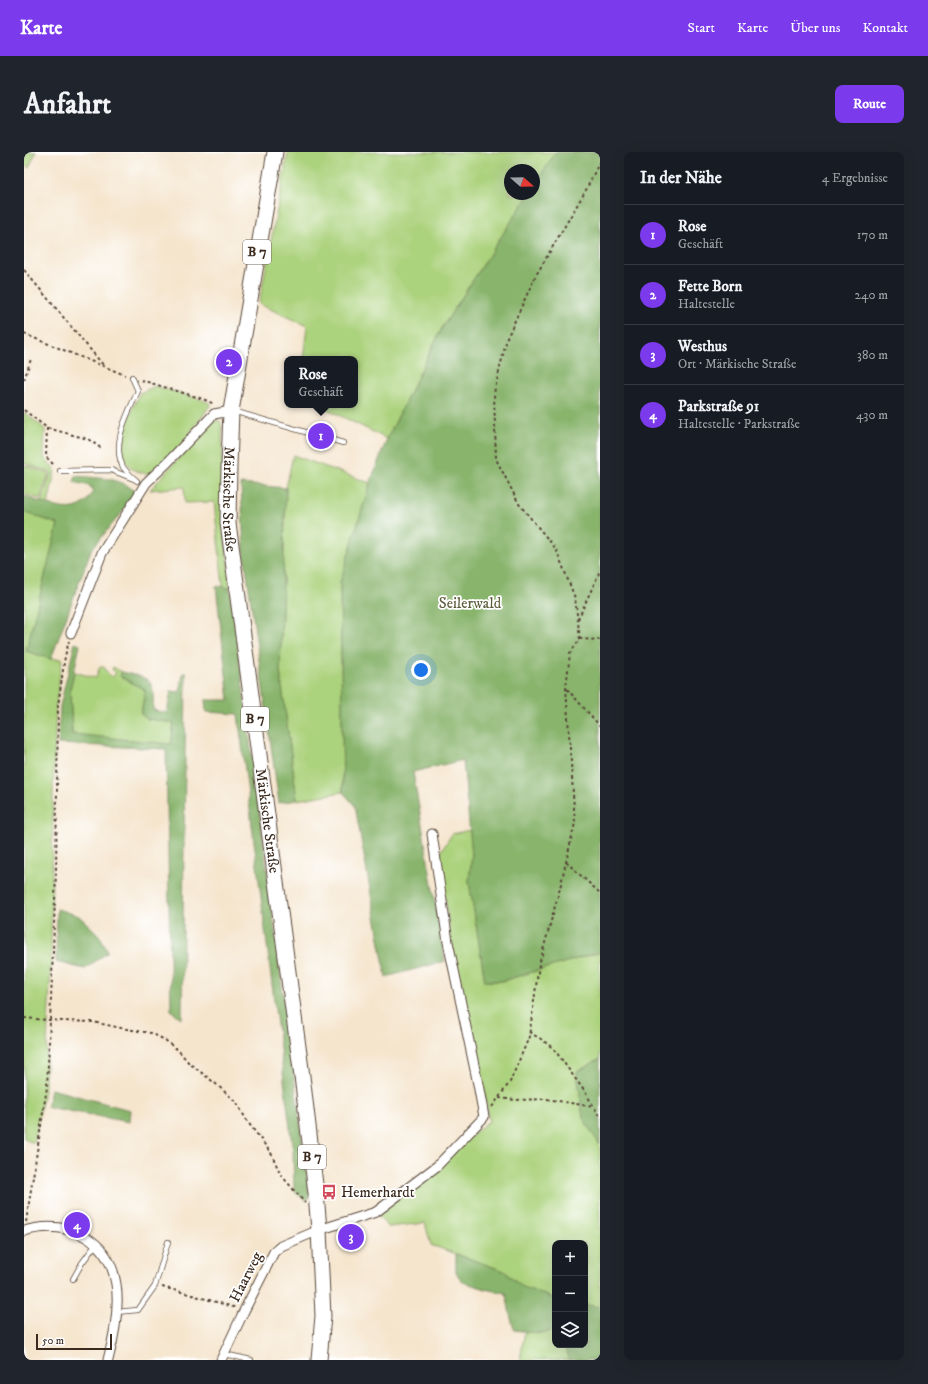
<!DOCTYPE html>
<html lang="de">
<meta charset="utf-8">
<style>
body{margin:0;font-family:"IM FELL DW Pica",serif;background:#20242c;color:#f1f3f6}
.controls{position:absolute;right:12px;bottom:12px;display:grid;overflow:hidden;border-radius:8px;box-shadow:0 4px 16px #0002}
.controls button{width:36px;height:36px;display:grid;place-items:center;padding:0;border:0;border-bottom:1px solid #363941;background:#171b24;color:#f1f3f6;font:20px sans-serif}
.compass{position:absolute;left:480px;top:12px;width:36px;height:36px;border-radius:50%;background:#171b24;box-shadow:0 4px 16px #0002;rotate:110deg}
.scale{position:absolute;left:12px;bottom:10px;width:76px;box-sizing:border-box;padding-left:4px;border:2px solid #3b2a1e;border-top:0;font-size:11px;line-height:14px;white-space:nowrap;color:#3b2a1e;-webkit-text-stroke:3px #fff;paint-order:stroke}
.you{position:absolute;left:397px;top:518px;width:14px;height:14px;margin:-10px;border:3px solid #fff;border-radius:50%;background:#1a73e8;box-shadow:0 0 0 6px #1a73e833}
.badge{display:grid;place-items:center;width:26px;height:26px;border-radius:50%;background:#7c3aed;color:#fff;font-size:13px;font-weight:700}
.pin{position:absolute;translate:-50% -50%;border:2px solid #fff;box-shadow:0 1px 4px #0006}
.popup{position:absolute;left:260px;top:204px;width:74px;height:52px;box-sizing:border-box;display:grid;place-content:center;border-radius:8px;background:#171b24;filter:drop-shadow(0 1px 3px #0005);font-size:13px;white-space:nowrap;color:#9ea1a6}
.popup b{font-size:15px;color:#f1f3f6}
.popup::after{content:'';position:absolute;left:50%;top:100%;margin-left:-8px;border:8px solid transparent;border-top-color:#171b24}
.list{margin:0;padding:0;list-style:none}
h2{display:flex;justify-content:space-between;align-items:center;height:52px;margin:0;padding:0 16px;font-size:17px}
h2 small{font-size:13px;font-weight:400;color:#9ea1a6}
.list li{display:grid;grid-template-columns:26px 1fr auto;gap:12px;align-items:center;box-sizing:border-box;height:60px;padding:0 16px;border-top:1px solid #363941}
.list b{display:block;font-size:15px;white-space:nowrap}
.list p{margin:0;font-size:13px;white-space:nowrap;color:#9ea1a6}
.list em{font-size:13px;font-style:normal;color:#9ea1a6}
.icon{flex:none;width:22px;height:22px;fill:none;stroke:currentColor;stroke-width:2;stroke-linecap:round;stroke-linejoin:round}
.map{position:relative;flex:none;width:576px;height:1208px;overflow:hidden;border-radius:8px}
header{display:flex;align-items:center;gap:24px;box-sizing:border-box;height:56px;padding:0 20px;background:#7c3aed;color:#fff}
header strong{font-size:19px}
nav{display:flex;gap:22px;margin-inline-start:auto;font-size:14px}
.intro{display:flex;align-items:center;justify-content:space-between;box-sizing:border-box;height:96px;padding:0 24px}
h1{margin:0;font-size:28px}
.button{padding:10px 18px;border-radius:8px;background:#7c3aed;color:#fff;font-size:14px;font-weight:700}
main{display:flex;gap:24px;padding:0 24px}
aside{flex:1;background:#171b24;border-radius:8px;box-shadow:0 4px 16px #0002}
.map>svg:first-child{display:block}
.green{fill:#abd27c;stroke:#737e4d}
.forest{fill:#88b46c;stroke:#626f45}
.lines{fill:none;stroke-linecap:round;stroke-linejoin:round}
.service-casing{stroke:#574638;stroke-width:6}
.minor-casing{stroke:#574638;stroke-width:11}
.primary-casing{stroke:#574638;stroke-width:17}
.path{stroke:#574638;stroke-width:2;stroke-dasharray:3 3;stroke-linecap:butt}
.service{stroke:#fff;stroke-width:4.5}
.minor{stroke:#fff;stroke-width:9}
.primary{stroke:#fff;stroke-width:15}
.labels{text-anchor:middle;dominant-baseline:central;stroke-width:3.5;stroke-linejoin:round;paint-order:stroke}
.shield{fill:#fff;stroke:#766a62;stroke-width:1}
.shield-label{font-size:14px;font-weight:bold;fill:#3b2a1e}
.street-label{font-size:15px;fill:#3b2a1e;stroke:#fff}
.park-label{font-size:15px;fill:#5d5c3a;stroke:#fff}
.poi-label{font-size:15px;fill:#3b2a1e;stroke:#fff;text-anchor:start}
</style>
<header>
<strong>Karte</strong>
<nav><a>Start</a><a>Karte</a><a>Über uns</a><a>Kontakt</a></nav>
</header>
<div class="intro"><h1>Anfahrt</h1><a class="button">Route</a></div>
<main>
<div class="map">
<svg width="576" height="1208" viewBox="0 0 576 1208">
<rect width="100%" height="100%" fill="#fff"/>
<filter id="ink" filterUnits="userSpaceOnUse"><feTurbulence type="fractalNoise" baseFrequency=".025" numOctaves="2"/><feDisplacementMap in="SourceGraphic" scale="8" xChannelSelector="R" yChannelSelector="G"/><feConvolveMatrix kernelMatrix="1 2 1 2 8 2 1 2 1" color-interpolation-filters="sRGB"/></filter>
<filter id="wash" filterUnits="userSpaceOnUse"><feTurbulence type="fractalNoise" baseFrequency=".012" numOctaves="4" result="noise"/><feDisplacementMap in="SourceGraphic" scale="16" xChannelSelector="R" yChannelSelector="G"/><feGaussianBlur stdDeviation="0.9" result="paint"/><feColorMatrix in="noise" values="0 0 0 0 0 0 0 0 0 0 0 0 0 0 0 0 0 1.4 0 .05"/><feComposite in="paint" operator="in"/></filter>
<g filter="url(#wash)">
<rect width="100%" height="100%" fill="#f5e5cd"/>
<!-- green -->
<g class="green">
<polygon points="0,0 12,0 5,16 0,12"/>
<polygon points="264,0 532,0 510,34 510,18 486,18 486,42 505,42 418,176 363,287 295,253 331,253 331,207 279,207 283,174 235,152"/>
<path d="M131 234 179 248 187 252C169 278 150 305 124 322 80 316 104 265 116 241Z"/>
<polygon points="0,260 21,277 20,305 31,319 24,353 17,350 27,321 0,311"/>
<polygon points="193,268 196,269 198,276 200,369 206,436 199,435 190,350 161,351 160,335 126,338 188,269"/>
<polygon points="269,303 346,331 316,431 319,640 273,648 256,519 262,336"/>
<polygon points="0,313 25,322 16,347 0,342"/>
<polygon points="0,360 34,372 2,499 27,507 38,507 32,554 29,643 27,810 21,934 10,991 0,987"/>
<polygon points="76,514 80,515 84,522 88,525 92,521 88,517 89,515 98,520 96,524 121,538 117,562 123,567 150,570 147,593 48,582 46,537 50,520 72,526"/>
<polygon points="446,678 448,703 445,729 461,829 478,829 576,800 576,907 553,920 559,966 576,993 576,1155 561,1153 561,1091 531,1091 531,1147 499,1135 480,1119 407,1093 401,1071 364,1075 354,1064 462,971 465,970 459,930 426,786 416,701 428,682"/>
<polygon points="501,1179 514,1181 531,1179 531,1193 540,1193 546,1208 496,1208"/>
</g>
<!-- forest -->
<g class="forest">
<polygon points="532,0 576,0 576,800 478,829 461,829 445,729 448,703 439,608 389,620 421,809 362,825 331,654 319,640 316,431 346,331 363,287 418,176 505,42 510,42 510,34"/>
<path d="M52 324 86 327 100 332 110 339 109 347 67 398 27 507 2 499 34 372 0 360V344C23 352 56 370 69 339L66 334 50 330Z"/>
<polygon points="217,332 262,336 256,519 273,648 255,651 220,401"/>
<polygon points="192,434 206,436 285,1039 285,1046 281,1049 270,1038 269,1000 214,562 182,560 181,548 205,548"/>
<path d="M51 491 56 493 46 537 48 582 147 592 150 571 123 567 117 562 121 538 96 524 98 520C129 527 130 527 129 558L143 561 147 539 156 540 159 521H162L158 867 147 858 142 597 34 592 36 554Z"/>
<polygon points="33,757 55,764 75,783 84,800 61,817 32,810"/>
<polygon points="576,907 576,993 559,966 553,920"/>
<polygon points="27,937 106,958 105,970 23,955"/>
<polygon points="432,1102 480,1119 499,1135 531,1147 531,1179 514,1181 490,1178 486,1162 482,1141 465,1138 439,1130 432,1121"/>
<polygon points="561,1153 576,1155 576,1208 546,1208 540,1193 561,1193"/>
</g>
</g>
<g filter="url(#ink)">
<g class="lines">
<!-- service casing -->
<g class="service-casing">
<g id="service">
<path d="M108 225 114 239C104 261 87 291 99 315 102 320 109 325 113 329"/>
<polyline points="209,259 319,291"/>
<polyline points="36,319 87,318 110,327"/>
<polyline points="49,1127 58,1111 72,1092"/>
<polyline points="92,1160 114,1158 131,1134 144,1090"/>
<polyline points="200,1202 227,1208"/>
</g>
</g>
<!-- minor casing -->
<g class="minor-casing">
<g id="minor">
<polyline points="47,481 78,401 122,331 144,310 190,262 207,259"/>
<path d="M0 1079C43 1067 85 1086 92 1132 96 1157 90 1185 84 1208"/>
<polyline points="197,1208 220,1159 250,1100 257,1094 295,1078 352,1060 413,1014 460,965 454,932 424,790 408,682"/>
</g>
</g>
<!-- primary casing -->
<g class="primary-casing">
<g id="primary">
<path id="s1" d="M251 0 207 259 205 314 204 371 279 932 292 1041 295 1078 299 1164 295 1208"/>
</g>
</g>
<!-- path -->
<g class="path">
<polyline points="0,118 80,214"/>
<polyline points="0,182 101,223"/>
<polyline points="0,228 7,207"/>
<polyline points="117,228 179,247 190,252"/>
<polyline points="0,258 23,276 64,287 78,297"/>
<polyline points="23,276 22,305 31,314"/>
<polyline points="554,467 576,419"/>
<polyline points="556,487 551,446 532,397 495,352 472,307 470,241 483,186 511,125 562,38 576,9"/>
<polyline points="543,537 576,574"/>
<polyline points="542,710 576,741"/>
<polyline points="0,866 38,869 69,870 97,876 127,881 141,888 154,898 165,911 192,932 213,951 223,969 247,1001 257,1023 281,1051"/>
<polyline points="505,880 517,887 530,897 561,940 576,965"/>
<polyline points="475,946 491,948 523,947 570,955"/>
<polyline points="468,955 486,930 505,885 515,813 536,736 551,671 542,536 546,501 556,487 576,488"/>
<polyline points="2,1070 23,935 28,825 32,721 34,554 41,504 45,489"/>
<polyline points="138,1135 161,1141 213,1156"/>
</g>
<!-- service -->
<use href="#service" class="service"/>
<!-- minor -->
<use href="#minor" class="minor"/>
<!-- primary -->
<use href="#primary" class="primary"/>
</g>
</g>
<!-- icons -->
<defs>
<g id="bus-bare" transform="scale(1.2)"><path d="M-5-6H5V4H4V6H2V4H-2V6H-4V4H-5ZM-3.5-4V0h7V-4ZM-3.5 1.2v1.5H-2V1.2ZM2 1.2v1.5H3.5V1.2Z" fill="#d1495b" stroke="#fff" stroke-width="2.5" paint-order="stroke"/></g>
</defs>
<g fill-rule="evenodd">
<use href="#bus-bare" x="305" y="1040"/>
</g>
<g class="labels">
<!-- shield labels -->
<g class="shield">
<rect x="219" y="88" width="28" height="24" rx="3"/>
<rect x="217" y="555" width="28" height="24" rx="3"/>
<rect x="274" y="993" width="28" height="24" rx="3"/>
</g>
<g class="shield-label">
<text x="233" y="100">B 7</text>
<text x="231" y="567">B 7</text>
<text x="288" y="1005">B 7</text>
</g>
<!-- street labels -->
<g class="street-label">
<text stroke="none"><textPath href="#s1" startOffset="351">Märkische Straße</textPath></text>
<text stroke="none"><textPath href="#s1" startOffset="675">Märkische Straße</textPath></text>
<text transform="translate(222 1125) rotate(-63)">Haarweg</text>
</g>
<!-- park labels -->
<g class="park-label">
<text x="446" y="451">Seilerwald</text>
</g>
<!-- poi labels -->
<g class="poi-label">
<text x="317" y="1040">Hemerhardt</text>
</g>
</g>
</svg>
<div class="controls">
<button>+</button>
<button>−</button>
<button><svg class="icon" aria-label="layers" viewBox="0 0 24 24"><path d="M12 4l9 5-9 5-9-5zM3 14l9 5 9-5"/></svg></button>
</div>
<svg class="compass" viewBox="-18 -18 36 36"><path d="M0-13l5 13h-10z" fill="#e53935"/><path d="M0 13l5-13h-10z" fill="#9ea1a6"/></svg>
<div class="scale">50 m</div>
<div class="you"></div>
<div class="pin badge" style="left:297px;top:284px">1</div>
<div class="popup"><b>Rose</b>Geschäft</div>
<div class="pin badge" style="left:205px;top:210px">2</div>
<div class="pin badge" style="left:327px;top:1085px">3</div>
<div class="pin badge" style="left:53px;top:1073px">4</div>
</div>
<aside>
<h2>In der Nähe<small>4 Ergebnisse</small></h2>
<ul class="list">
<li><span class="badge">1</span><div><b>Rose</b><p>Geschäft</p></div><em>170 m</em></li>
<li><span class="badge">2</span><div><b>Fette Born</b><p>Haltestelle</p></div><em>240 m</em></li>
<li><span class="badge">3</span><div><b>Westhus</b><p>Ort · Märkische Straße</p></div><em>380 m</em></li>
<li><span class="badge">4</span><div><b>Parkstraße 91</b><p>Haltestelle · Parkstraße</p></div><em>430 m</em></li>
</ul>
</aside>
</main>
